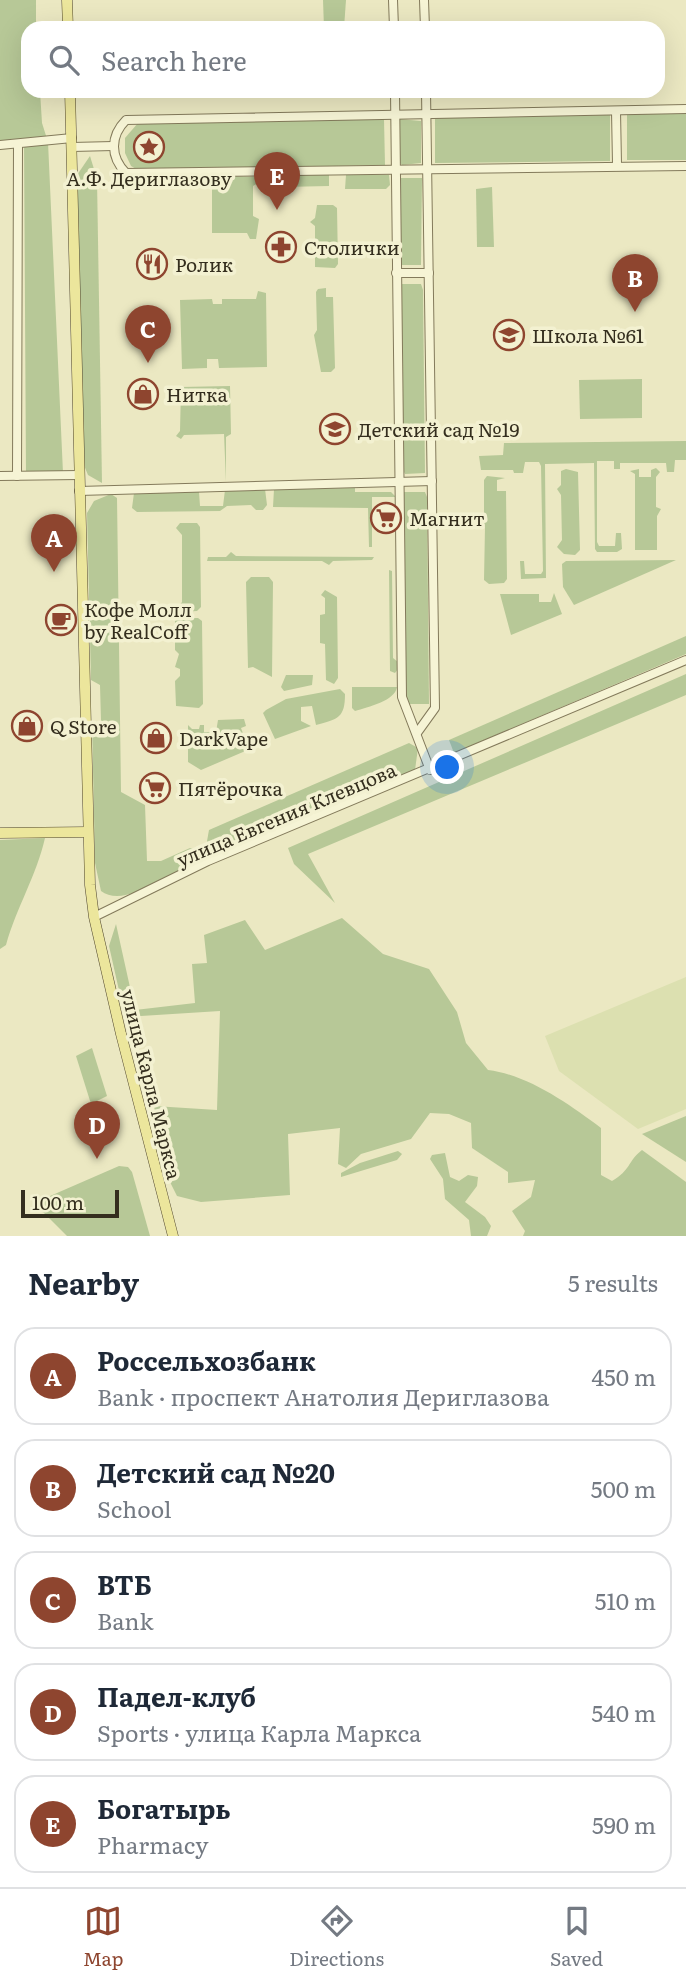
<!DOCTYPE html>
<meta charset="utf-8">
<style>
body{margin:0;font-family:Literata,serif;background:#f2f2f3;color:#1f2937}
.scale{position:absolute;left:21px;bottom:18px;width:98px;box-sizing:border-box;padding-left:7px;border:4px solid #342e1e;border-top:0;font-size:19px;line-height:24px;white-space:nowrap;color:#342e1e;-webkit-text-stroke:5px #f3f1d1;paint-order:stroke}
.you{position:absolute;left:448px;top:768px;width:24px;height:24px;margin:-18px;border:5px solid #fff;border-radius:50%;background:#1a73e8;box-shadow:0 0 0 10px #1a73e833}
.badge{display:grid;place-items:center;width:46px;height:46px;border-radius:50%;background:#8e452f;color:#fff;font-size:23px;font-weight:700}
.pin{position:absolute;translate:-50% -58px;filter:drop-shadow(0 2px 4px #0008)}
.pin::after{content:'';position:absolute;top:37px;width:24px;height:21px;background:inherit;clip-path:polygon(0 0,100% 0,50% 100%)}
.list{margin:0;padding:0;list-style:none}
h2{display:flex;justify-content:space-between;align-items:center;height:91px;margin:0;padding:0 28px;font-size:30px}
h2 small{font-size:23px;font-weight:400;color:#747a83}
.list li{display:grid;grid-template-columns:46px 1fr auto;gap:21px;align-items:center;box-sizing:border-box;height:98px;margin:0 14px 14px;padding:0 14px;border:2px solid #e0e1e3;border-radius:21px}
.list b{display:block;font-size:26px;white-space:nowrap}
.list p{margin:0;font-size:23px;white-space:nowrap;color:#747a83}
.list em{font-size:23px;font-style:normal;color:#747a83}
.icon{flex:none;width:38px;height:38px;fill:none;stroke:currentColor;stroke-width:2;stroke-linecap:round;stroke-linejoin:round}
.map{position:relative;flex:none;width:686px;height:1236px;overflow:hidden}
.search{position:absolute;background:#fff;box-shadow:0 7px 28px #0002;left:21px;right:21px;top:21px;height:77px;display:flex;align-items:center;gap:18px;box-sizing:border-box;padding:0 24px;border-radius:21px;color:#747a83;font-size:26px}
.sheet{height:651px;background:#fff}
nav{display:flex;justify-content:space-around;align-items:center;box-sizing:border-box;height:98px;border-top:2px solid #e0e1e3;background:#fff;font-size:19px;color:#747a83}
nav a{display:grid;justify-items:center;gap:4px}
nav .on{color:#8e452f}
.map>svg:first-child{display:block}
.farmland{fill:#dce0b0}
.green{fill:#b7c897}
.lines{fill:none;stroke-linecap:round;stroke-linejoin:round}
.minor-casing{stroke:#837a5b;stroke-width:10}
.major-casing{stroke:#51472f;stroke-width:11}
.minor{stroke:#f6f4d5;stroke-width:8}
.major{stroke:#ece69c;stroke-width:10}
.labels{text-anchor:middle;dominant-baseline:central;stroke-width:7;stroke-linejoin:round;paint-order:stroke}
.poi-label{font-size:19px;fill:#342e1e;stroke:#f3f1d1;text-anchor:start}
.street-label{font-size:19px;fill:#342e1e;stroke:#f3f1d1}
</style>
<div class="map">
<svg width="686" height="1236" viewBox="0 0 686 1236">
<rect width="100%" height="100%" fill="#ebe8c2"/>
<!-- farmland -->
<polygon class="farmland" points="686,977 686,1109 638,1129 559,1071 545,1036"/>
<!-- green -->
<g class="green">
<polygon points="0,0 36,0 36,28 28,28 28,91 40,91 42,123 48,142 63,473 26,473 24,142 0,142"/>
<polygon points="323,0 346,0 344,28 324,28"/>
<polygon points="686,113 686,160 627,160 627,114"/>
<polygon points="610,115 610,161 435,163 435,118"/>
<polygon points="384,119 385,165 138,170 131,166 125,153 125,138 138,123"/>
<polygon points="399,119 421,121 421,163 402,165 397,160"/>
<polygon points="90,156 97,179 102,483 88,475 83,463 77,175"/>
<polygon points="329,173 329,186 283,187 283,177 287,174"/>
<polygon points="212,175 258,177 258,183 253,186 253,216 259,219 256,239 250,239 247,233 212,233"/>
<polygon points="346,175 389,175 390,185 386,189 345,189"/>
<polygon points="397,178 422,178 421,265 400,265"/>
<polygon points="492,187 494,247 477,247 476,189"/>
<polygon points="317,205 333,205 337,208 338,264 335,268 315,267 315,226 310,222 315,218"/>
<polygon points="400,284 421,284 423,290 425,473 405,474 402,468"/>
<polygon points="326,288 326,297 333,297 335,368 331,372 321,372 314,335 317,330 316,292 318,289"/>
<polygon points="258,291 266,293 267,367 219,368 218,359 207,359 207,368 182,369 180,300 212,299 213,304 222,304 222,299 256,299"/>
<polygon points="642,379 642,418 580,419 579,380"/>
<polygon points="230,386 231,434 226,437 226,482 224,434 184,435 181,439 176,436 180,431 181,387"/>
<polygon points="686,441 686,460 675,460 674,472 667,472 666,463 620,463 620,469 614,469 614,461 597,461 597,542 599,546 615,546 616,533 621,533 622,549 617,552 597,552 595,549 594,463 545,464 546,578 521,579 520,561 524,561 525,574 541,574 543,571 541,466 539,462 525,462 523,473 514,473 513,470 481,470 479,456 503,455 504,443"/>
<polygon points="656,468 660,472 656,477 656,507 661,509 657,516 657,550 635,550 635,474 630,471 639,469 639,477 651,477 651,470"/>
<polygon points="566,469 578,472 580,550 575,555 564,554 557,547 562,540 561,495 557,489 561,485 561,471"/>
<polygon points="487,476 505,478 497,480 497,491 506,491 507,579 504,583 489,584 484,580 485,527 480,522 484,516 484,480"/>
<polygon points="355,488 355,492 391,492 396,497 372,497 372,547 369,547 368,508 273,507 274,489"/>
<polygon points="265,489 267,505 263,510 256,510 251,505 227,506 220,511 137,512 132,508 134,493 199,492 200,506 223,506 225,490"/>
<polygon points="404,492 425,492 427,497 429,704 408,704 406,699"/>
<path d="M111 494 117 498 121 792 145 805 147 861H161L190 848 194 849 199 857 196 863C172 873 124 909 101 891L95 863 92 722 101 721 100 685 91 680 87 513 94 501Z"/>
<polygon points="180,523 197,523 200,527 201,607 197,611 181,612 178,608 182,602 182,535 176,528"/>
<polygon points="231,552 236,556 374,557 372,560 333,561 329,565 322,561 207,561 208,557 226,557"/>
<polygon points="676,560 574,605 563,587 562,564 566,561"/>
<polygon points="389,570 392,571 393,658 398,662 398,669 395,673 390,671"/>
<polygon points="251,577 269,577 273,582 272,677 253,667 248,668 246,582"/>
<polygon points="325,590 337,597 338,678 334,684 326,680 325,644 320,643 320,615 325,614 325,598 321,595"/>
<polygon points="554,593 562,614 511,635 500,594 539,594 539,602 551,602"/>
<polygon points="179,618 198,618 202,621 203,704 199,708 176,706 175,681 180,676 180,669 175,667 179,654 175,650 175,621"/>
<polygon points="686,636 686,654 454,753 449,740"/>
<polygon points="686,674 686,695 308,854 335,903 294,864 288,848"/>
<polygon points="286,675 313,675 312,685 284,691 281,687"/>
<path d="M352 687H397C395 701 368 707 355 711L352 708Z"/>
<path d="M340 689 345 694C345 718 338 719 316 725L312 706 301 707V721L311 726 275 739 263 713 266 710 286 699Z"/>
<polygon points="244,719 246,726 241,728 246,741 261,737 248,746 250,749 201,770 188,762 188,725 192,729 199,729 200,725 204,725 204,732 216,732 218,720"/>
<polygon points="409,743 418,748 415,770 223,853 213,851 207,841 209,830"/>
<path d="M45 838C36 877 17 906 6 945L0 949V840Z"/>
<path d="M342 918 383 954 429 969 457 1012 466 1043 488 1070C528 1075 569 1104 601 1128V1175L612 1181C631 1170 627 1162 642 1150L686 1182V1236H523L525 1231 512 1211 531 1197 535 1180 508 1183V1172L472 1148 471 1123 449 1114 430 1113 411 1139 361 1154 346 1168 338 1164 340 1128 288 1134 290 1195 201 1202 177 1196 168 1178 154 1106 217 1110 220 1011 125 1017 109 946 116 924 135 1010 195 1003 192 964 207 963 204 935 245 920 265 950Z"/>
<polygon points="92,1048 107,1096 91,1104 76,1056"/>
<polygon points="686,1116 686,1162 642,1134"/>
<polygon points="398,1151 402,1154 397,1160 341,1177 341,1173 360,1163"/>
<polygon points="445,1153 450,1177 459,1181 468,1175 478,1177 477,1186 465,1202 485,1217 491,1226 487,1236 471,1236 469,1220 445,1199 443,1179 430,1159 432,1155"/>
<polygon points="119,1166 128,1167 132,1172 150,1236 67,1236 34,1203"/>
</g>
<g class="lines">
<!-- minor casing -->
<g class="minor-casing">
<g id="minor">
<polyline points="393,0 394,28"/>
<polyline points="424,0 425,28"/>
<polyline points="395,91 402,697 430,770"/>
<path d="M686 109 126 120C110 136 110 157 126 173L686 166"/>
<polyline points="616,111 617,164"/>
<polyline points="0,145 72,138"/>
<polyline points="72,147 113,146"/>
<polyline points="396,273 429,273"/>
<polyline points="0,476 79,475"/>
<polyline points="17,476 18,145"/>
<polyline points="79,491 432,481"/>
<polyline points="417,733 435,708 426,91"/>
<polyline points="94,917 208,861 686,660"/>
</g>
</g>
<!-- major casing -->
<g class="major-casing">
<g id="major">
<polyline points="67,0 68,28"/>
<polyline points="70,91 90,885 94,917 121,1034 173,1236"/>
<polyline points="0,833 88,832"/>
</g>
</g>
<!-- minor -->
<use href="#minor" class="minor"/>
<!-- major -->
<use href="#major" class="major"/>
</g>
<!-- icons -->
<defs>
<g id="sight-ring" transform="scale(1.575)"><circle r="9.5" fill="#f3f1d1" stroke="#8e452f" stroke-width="1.5"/><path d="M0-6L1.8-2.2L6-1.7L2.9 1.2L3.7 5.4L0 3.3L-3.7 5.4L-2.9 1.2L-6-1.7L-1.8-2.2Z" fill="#8e452f"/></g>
<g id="pharmacy-ring" transform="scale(1.575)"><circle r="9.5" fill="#f3f1d1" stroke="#8e452f" stroke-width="1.5"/><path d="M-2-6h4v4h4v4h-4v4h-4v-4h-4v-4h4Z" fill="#8e452f"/></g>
<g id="restaurant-ring" transform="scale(1.575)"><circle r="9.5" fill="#f3f1d1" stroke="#8e452f" stroke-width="1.5"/><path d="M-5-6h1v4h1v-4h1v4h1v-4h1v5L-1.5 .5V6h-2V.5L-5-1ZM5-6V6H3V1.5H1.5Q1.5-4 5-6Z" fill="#8e452f"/></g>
<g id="school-ring" transform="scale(1.575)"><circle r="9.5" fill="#f3f1d1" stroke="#8e452f" stroke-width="1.5"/><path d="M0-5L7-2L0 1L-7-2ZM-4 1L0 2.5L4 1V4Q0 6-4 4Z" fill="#8e452f"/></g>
<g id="shop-ring" transform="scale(1.575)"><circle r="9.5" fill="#f3f1d1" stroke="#8e452f" stroke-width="1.5"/><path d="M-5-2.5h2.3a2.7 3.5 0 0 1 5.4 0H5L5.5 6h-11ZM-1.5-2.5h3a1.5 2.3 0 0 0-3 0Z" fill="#8e452f"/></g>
<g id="supermarket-ring" transform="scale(1.575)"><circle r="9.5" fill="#f3f1d1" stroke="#8e452f" stroke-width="1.5"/><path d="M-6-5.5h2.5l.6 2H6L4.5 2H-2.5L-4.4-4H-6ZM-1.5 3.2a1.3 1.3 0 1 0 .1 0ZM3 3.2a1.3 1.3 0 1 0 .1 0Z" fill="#8e452f"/></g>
<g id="cafe-ring" transform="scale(1.575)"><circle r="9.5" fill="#f3f1d1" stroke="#8e452f" stroke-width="1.5"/><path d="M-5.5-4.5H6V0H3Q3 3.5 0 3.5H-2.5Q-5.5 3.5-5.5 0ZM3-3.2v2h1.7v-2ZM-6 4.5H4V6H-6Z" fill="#8e452f"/></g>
</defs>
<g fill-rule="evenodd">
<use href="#sight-ring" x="149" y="147"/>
<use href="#pharmacy-ring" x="281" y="247"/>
<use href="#restaurant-ring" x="152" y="264"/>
<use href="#school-ring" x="509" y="335"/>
<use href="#shop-ring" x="143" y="394"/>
<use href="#school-ring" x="335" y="429"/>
<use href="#supermarket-ring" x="386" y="518"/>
<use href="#cafe-ring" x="61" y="620"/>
<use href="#shop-ring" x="27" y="726"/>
<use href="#shop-ring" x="156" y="738"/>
<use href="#supermarket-ring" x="155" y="788"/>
</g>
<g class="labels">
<!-- poi labels -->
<g class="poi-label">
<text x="149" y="178" text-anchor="middle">А.Ф. Дериглазову</text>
<text x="304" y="247">Столички</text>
<text x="175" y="264">Ролик</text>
<text x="532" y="335">Школа №61</text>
<text x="166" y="394">Нитка</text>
<text x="358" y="429">Детский сад №19</text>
<text x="409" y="518">Магнит</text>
<text x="84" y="609">Кофе Молл<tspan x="84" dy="22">by RealCoff</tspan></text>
<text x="50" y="726">Q Store</text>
<text x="179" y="738">DarkVape</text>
<text x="178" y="788">Пятёрочка</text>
</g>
<!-- street labels -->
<g class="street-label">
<text transform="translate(286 814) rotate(-23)">улица Евгения Клевцова</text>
<text transform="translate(152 1084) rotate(76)">улица Карла Маркса</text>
</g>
</g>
</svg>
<div class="scale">100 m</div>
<div class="you"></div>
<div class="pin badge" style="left:54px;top:572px">A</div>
<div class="pin badge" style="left:635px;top:312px">B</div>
<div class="pin badge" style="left:148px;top:363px">C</div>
<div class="pin badge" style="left:97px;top:1159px">D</div>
<div class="pin badge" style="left:277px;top:210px">E</div>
<div class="search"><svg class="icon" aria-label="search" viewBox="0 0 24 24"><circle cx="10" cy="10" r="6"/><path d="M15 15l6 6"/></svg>Search here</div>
</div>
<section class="sheet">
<h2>Nearby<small>5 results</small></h2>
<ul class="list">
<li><span class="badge">A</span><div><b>Россельхозбанк</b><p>Bank · проспект Анатолия Дериглазова</p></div><em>450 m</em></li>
<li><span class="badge">B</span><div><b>Детский сад №20</b><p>School</p></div><em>500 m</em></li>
<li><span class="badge">C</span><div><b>ВТБ</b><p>Bank</p></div><em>510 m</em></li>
<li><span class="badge">D</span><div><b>Падел-клуб</b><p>Sports · улица Карла Маркса</p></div><em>540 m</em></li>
<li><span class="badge">E</span><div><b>Богатырь</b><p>Pharmacy</p></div><em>590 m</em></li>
</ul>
</section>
<nav>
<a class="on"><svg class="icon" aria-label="map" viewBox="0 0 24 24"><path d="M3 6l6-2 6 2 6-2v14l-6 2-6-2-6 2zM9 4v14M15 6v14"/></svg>Map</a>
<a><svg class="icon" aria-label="directions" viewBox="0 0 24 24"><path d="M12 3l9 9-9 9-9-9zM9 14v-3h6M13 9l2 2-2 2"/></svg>Directions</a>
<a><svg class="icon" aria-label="saved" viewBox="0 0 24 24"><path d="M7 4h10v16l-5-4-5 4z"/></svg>Saved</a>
</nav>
